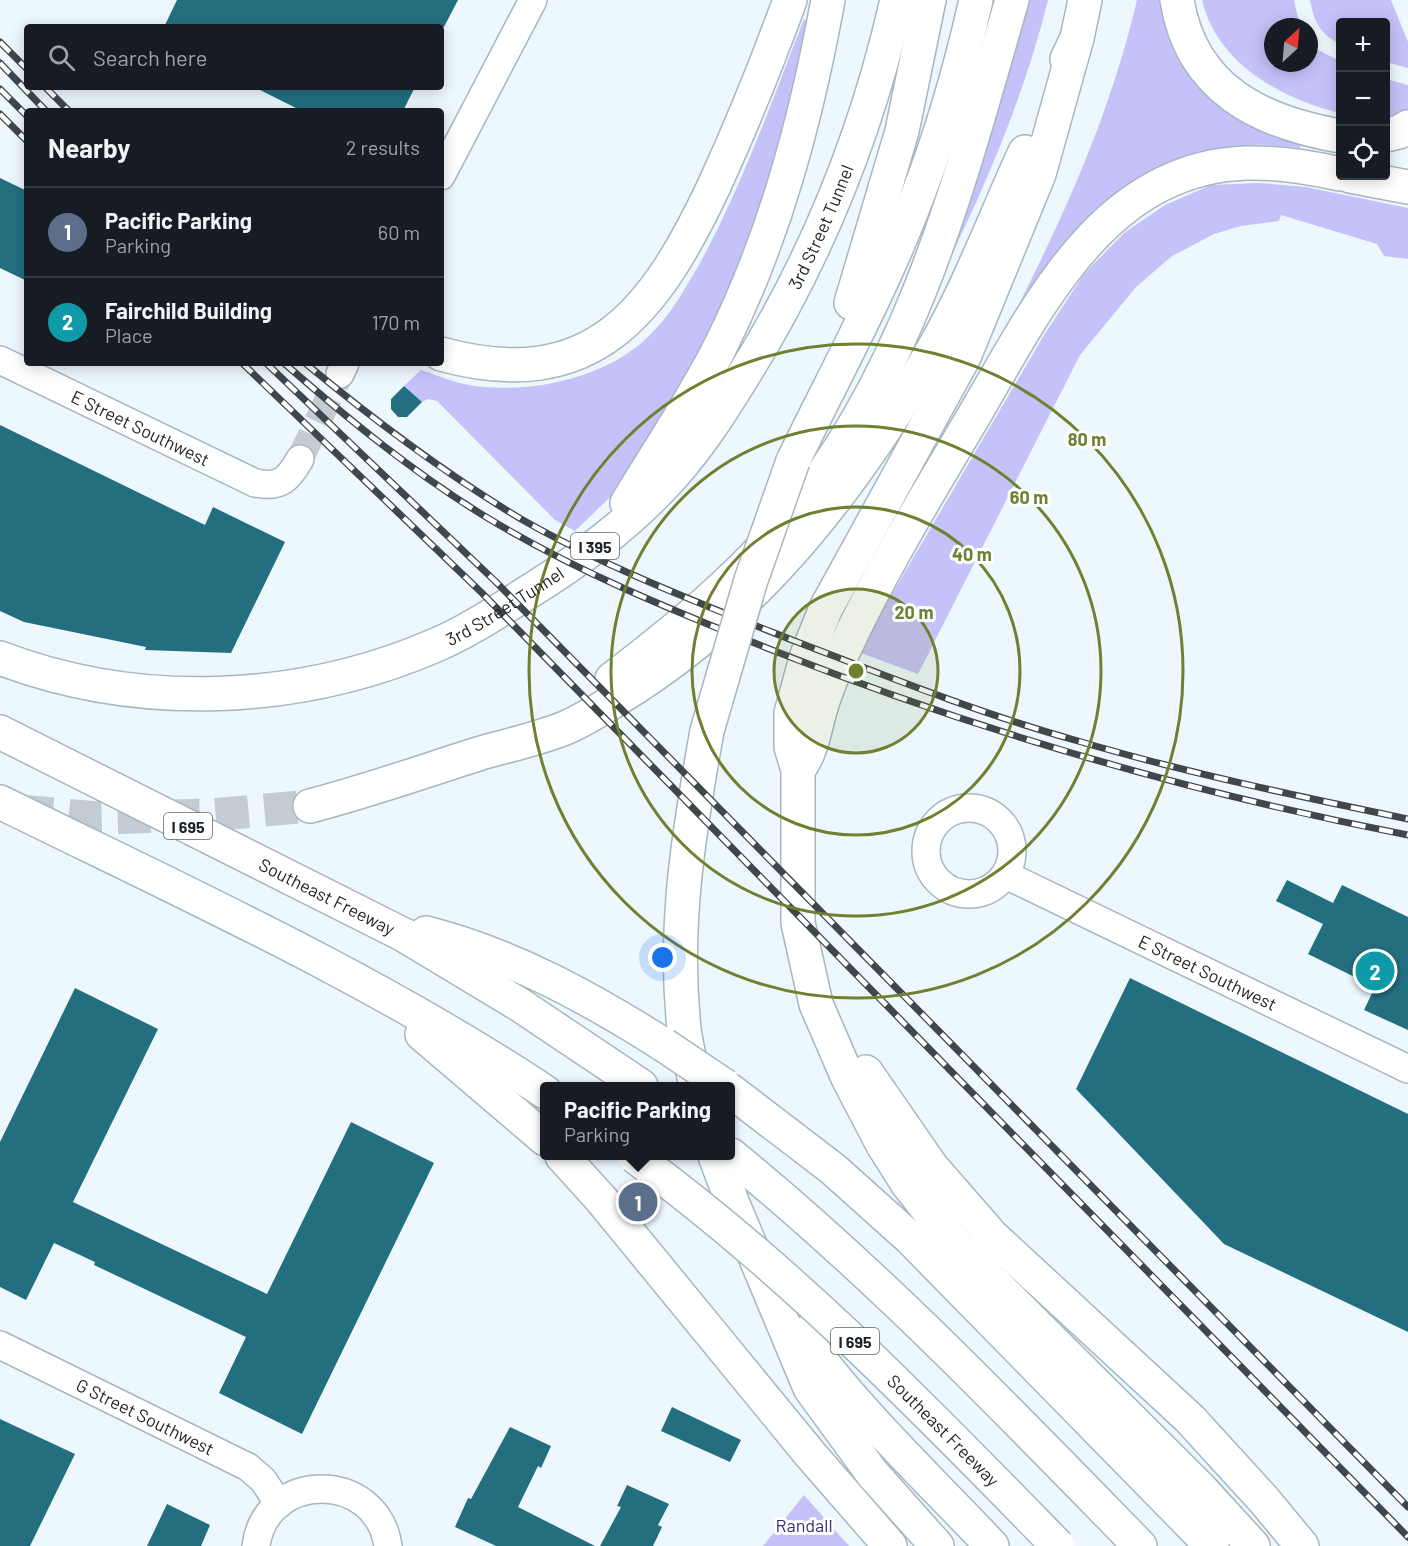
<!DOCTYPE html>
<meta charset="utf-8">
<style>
body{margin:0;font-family:Barlow,sans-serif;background:#20242c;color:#f1f3f6}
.controls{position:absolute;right:18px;top:18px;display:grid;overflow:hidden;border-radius:6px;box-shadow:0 3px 15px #0003}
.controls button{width:54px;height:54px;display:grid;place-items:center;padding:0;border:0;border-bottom:2px solid #363941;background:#171b24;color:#f1f3f6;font:30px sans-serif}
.compass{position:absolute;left:1264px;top:18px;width:54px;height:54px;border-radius:50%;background:#171b24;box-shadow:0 3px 15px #0003;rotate:26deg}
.you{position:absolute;left:663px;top:958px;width:21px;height:21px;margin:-15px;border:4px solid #fff;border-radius:50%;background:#1a73e8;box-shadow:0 0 0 9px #1a73e833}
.badge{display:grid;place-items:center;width:39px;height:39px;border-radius:50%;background:#0f766e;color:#fff;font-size:20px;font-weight:700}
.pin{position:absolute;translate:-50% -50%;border:3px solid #fff;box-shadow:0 2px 6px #0006}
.popup{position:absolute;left:540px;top:1082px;width:195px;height:78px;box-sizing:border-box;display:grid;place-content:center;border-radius:6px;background:#171b24;filter:drop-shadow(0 2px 4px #0005);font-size:20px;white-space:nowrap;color:#9ea1a6}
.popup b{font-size:22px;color:#f1f3f6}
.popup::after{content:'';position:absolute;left:50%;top:100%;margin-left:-12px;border:12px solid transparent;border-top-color:#171b24}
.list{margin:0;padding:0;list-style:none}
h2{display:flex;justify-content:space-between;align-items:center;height:78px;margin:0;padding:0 24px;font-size:26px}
h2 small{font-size:20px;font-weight:400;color:#9ea1a6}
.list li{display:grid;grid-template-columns:39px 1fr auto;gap:18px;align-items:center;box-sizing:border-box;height:90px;padding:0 24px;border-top:2px solid #363941}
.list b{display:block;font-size:22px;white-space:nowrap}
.list p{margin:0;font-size:20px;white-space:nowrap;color:#9ea1a6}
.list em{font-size:20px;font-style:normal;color:#9ea1a6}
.icon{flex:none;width:33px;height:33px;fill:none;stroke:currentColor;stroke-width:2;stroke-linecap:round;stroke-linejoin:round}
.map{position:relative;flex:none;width:1408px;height:1546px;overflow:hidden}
.search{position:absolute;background:#171b24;box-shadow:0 3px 15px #0003;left:24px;top:24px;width:420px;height:66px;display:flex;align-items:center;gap:15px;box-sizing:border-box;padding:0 21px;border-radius:6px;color:#9ea1a6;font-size:22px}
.panel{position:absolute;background:#171b24;box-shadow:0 3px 15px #0003;left:24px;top:108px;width:420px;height:258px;border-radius:6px}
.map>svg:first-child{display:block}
.green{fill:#c5c2fa}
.building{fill:#236f80}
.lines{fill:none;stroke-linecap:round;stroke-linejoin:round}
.minor-tunnel{stroke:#c3ccd3;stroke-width:27;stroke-dasharray:27 14;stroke-linecap:butt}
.highway-tunnel{stroke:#c3ccd3;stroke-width:33;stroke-dasharray:33 16;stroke-linecap:butt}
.minor-casing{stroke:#a7b6c1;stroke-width:30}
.highway-casing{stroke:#a7b6c1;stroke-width:36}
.minor{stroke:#fff;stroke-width:27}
.highway{stroke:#fff;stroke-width:33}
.rail-casing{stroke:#40474b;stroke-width:7}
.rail{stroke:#fff;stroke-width:4.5;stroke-dasharray:14;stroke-linecap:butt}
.highway-bridge-casing{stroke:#a7b6c1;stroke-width:36;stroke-linecap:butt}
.highway-bridge{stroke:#fff;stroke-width:33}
.ring{fill:none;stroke:#6e8131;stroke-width:3}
.labels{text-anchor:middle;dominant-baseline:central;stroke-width:6;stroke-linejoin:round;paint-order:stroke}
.shield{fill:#fff;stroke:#606467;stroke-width:1.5}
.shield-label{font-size:16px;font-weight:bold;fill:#1c2226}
.street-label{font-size:18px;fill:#1c2226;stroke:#fff}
.park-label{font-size:18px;fill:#3c2e7c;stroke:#fff}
.centre{fill:#6e8131;stroke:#fff;stroke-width:3}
.ring-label{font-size:18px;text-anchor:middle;font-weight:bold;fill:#6e8131;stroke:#fff;stroke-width:6;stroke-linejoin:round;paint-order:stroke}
</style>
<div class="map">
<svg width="1408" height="1546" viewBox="0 0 1408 1546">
<rect width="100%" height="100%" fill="#edf7fe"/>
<!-- green -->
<g class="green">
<path d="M1026 0H1048C1026 89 990 176 950 258L946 256Z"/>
<path d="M1137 0H1161L1170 30 1302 140 1300 148C1286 147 1269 144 1254 145 1208 150 1121 183 1088 217 1061 245 1041 282 1020 315L1015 312C1066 212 1111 111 1137 0Z"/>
<path d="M1202 0H1294L1300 27H1273V63H1309V41L1314 48 1340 61V113C1282 99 1217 64 1202 0Z"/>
<path d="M1310 0H1391L1408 42V68L1386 62V22H1340V44C1320 34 1314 22 1310 0Z"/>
<path d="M804 19 809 22 799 79 759 219 697 371 629 479 575 531 555 520 437 401 428 399 422 402 404 386 421 370C435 374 449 381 464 384 522 396 604 380 648 337 670 316 685 289 700 263 742 186 772 101 804 19Z"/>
<polygon points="1386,79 1408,85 1408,110 1386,122"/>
<polygon points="1259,183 1306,187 1408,208 1408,259 1384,256 1377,244 1281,215 1279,221 1241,226 1214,234 1172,256 1136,287 1080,355 918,674 858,652 1044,335 1084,274 1124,233 1165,205 1211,185"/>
<polygon points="804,1495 849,1546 763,1546"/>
</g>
<!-- building -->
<g class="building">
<polygon points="177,0 458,0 444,27 164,27"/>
<polygon points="254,87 415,87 403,111 302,111"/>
<polygon points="0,178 27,191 27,281 0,268"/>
<polygon points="404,386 422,402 407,417 398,417 391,409 391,399"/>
<polygon points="0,425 205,525 213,507 285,542 231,653 145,650 146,647 24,622 0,611"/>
<polygon points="1287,880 1333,903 1342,885 1408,917 1408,1030 1364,1010 1375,987 1308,954 1323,924 1276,901"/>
<polygon points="1130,978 1408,1114 1408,1332 1224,1244 1076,1089"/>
<polygon points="75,988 158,1029 73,1202 267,1294 351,1122 434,1163 302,1434 219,1393 246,1337 94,1265 95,1262 54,1243 26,1300 0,1287 0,1142"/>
<polygon points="672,1407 741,1440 730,1462 661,1431"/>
<polygon points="0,1419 75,1454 30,1546 0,1546"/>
<polygon points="510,1427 551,1446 541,1468 538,1466 518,1507 595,1546 496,1546 455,1527 468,1498 471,1499"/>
<polygon points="627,1485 669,1504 658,1525 662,1527 653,1546 600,1546 621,1507 617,1506"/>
<polygon points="167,1504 210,1525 201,1546 147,1546"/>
</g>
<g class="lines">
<!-- minor-tunnel -->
<polyline class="minor-tunnel" points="300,459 340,374"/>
<!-- highway-tunnel -->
<polyline class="highway-tunnel" points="20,811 99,818 212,815 310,806"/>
<!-- minor casing -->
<g class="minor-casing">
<g id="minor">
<polyline points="441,176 533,0"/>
<path id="s1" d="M0 360 255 483C280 488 288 480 300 459"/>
<polyline points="340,374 345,363"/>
<circle cx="969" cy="851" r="43"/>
<path id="s2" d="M1006 875 1408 1069"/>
<path id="s3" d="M0 1345 248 1467 263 1480 279 1504"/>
<path d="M256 1546C266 1470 377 1470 388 1546"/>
</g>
</g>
<!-- highway casing -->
<g class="highway-casing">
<g id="highway">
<path d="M1177 0C1191 89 1260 122 1340 136"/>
<polyline points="1077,38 1039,174 964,357 826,608 807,655 791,713 791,747 798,770 798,923 816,1004 848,1078 883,1145 907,1183 955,1244 1201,1489 1253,1546"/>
<polyline points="1067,59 1077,38 1085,0"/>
<polyline points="1386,135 1399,132 1408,127"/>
<polyline points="1350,176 1408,187"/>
<polyline points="851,303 902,131 929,0"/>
<path d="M441 354C593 396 655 311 714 186 742 125 767 63 790 0"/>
<path d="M793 461C835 374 883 288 917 197 942 133 961 67 976 0"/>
<path d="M627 503C658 451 693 401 720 347 775 237 806 120 828 0"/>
<path id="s4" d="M0 658C139 711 300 704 436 645 469 631 500 610 530 591 582 559 632 521 673 475 700 445 722 410 743 376 815 261 867 133 897 0"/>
<path d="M612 679C675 631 736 581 787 521 911 374 960 181 1012 0"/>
<path id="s5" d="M0 732 404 935 520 1005 641 1086"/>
<path d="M798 770C814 750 815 722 824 698 829 683 836 667 843 652 880 572 927 495 972 419 1036 311 1101 168 1246 163 1278 162 1309 167 1340 174"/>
<path d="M0 802C185 893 373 978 545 1092"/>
<path d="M310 806C368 791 424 771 481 753 509 745 538 739 565 728 589 718 613 701 636 687 765 603 859 480 934 348 970 285 995 217 1025 152"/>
<path d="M426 933C512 955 590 998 664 1045"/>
<polyline points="422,1034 545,1139"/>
<polyline points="866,1072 931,1166 992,1236 1190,1419 1264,1500 1302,1546"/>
<path d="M696 1086C692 1067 686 1047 684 1028 673 926 689 831 707 731"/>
<polyline points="731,1091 833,1169 910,1238 1212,1546"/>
<path d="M731 1155C879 1276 1007 1410 1140 1546"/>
<polyline points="562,1156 601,1199 810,1454 890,1546"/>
<polyline points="715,1156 733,1204 810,1388 872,1473 937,1546"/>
<path d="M801 1334C856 1411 927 1477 992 1546"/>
</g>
</g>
<!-- minor -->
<use href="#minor" class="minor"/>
<!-- highway -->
<use href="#highway" class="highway"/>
<!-- rail casing -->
<g class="rail-casing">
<g id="rail">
<polyline points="0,42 27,69"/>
<polyline points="0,63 46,111"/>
<polyline points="45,87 69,111"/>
<polyline points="0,89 27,116"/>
<polyline points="0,114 27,141"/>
<polyline points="242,363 482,593 1408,1537"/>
<polyline points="266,363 495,581 1408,1507"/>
<path d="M284 363C348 419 414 473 486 517 577 572 674 611 772 650 978 731 1191 793 1408 835"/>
<path d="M305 363C374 420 444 473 521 519 607 568 701 604 792 640 886 676 981 714 1078 741 1187 773 1297 796 1408 819"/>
</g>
</g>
<!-- rail -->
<use href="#rail" class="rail"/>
<!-- highway-bridge casing -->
<g class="highway-bridge-casing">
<g id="highway-bridge">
<polyline points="707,731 751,580 793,461"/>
<polyline points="664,1045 725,1086"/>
<path id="s6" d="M634 1156C790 1270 923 1408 1058 1546"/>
</g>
</g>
<!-- highway-bridge -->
<use href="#highway-bridge" class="highway-bridge"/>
</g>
<!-- distance rings -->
<circle cx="856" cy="671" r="82" fill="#6e8131" fill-opacity=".12"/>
<g class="ring">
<circle cx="856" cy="671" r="82"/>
<circle cx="856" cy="671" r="164"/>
<circle cx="856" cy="671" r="245"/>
<circle cx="856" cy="671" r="327"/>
</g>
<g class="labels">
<!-- shield labels -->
<g class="shield">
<rect x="571" y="533" width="48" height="26" rx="4.5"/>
<rect x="164" y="813" width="48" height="26" rx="4.5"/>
<rect x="831" y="1328" width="48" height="26" rx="4.5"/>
</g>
<g class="shield-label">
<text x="595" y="546">I 395</text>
<text x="188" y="826">I 695</text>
<text x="855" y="1341">I 695</text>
</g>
<!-- street labels -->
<g class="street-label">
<text stroke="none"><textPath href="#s4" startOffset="1030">3rd Street Tunnel</textPath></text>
<text stroke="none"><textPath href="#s1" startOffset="156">E Street Southwest</textPath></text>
<text stroke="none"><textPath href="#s4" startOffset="526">3rd Street Tunnel</textPath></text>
<text stroke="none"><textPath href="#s5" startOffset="366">Southeast Freeway</textPath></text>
<text stroke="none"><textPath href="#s2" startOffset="224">E Street Southwest</textPath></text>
<text stroke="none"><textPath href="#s3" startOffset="162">G Street Southwest</textPath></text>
<text stroke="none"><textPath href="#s6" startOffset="414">Southeast Freeway</textPath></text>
</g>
<!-- park labels -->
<g class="park-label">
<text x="804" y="1525">Randall</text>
</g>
</g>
<circle cx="856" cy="671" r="9" class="centre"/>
<g class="ring-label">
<text x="1087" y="446">80 m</text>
<text x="1029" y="504">60 m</text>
<text x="972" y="561">40 m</text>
<text x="914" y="619">20 m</text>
</g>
</svg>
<div class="controls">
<button>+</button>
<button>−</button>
<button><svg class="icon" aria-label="locate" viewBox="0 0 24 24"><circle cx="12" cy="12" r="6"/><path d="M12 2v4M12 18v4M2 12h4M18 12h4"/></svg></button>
</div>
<svg class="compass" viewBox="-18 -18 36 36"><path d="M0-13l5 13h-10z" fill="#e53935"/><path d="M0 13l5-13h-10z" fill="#9ea1a6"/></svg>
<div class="you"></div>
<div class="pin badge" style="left:638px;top:1202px;background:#5c6f8a">1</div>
<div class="popup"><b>Pacific Parking</b>Parking</div>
<div class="pin badge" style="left:1375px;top:971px;background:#0f9aa8">2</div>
<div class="search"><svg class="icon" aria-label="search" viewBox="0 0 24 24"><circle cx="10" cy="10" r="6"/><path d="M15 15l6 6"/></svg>Search here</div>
<section class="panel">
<h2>Nearby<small>2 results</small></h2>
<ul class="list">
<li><span class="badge" style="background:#5c6f8a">1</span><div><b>Pacific Parking</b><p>Parking</p></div><em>60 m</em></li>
<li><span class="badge" style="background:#0f9aa8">2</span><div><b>Fairchild Building</b><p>Place</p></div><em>170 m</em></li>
</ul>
</section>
</div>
